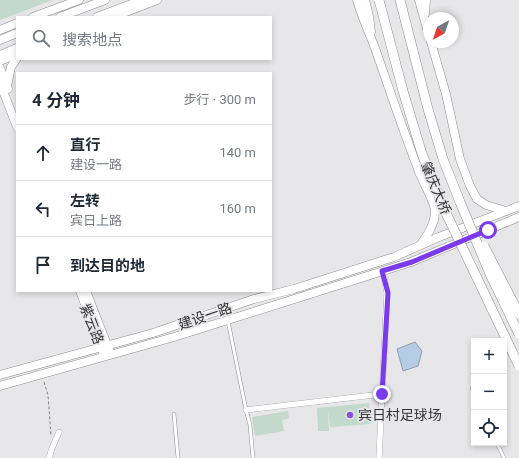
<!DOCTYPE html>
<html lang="zh">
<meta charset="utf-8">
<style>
body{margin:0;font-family:Roboto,"Noto Sans SC",sans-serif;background:#f6f6f7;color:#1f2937}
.controls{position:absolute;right:12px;bottom:12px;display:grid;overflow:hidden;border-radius:0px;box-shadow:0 2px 6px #0003}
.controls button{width:36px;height:36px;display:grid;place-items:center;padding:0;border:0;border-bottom:1px solid #e0e1e3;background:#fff;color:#1f2937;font:20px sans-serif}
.compass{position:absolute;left:423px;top:12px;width:36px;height:36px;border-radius:50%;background:#fff;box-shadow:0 2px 6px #0003;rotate:220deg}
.stop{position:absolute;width:12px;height:12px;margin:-9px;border:3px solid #7c3aed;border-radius:50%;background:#fff}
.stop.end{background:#7c3aed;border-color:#fff;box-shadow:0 1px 4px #0008}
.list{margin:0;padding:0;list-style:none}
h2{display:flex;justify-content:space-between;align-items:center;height:52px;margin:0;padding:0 16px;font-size:17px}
h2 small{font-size:13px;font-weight:400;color:#747a83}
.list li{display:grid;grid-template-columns:26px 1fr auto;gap:12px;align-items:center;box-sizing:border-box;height:56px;padding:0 16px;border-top:1px solid #e0e1e3}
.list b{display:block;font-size:15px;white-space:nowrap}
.list p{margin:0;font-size:13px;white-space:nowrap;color:#747a83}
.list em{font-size:13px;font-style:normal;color:#747a83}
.icon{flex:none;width:22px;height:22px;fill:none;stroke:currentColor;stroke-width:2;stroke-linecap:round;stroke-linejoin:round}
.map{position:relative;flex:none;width:519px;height:458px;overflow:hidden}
.search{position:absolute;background:#fff;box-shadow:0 2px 6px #0003;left:16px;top:16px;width:256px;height:44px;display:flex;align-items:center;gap:10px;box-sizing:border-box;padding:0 14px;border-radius:0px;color:#747a83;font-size:15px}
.panel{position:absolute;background:#fff;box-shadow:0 2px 6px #0003;left:16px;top:72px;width:256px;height:220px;border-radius:0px}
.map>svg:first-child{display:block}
.green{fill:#c3d9cc}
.water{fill:#b5cce5;stroke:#8e9eb0}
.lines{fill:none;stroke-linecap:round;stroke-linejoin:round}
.lane-casing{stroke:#8d8e90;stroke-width:4}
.street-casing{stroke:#8d8e90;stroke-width:6}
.secondary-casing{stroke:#8d8e90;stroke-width:9}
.primary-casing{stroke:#8d8e90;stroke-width:10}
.path{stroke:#858587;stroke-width:1;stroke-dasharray:3 2;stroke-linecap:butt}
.lane{stroke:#fff;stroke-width:3}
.street{stroke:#fff;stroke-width:5.5}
.secondary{stroke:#fff;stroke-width:8}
.primary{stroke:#fff;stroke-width:9}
.primary-bridge-casing{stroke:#8d8e90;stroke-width:10;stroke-linecap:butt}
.primary-bridge{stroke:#fff;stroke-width:9}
.route{stroke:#7c3aed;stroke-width:5}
.poi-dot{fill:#8655ce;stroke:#e7e7ea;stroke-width:1.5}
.labels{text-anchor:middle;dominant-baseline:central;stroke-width:3.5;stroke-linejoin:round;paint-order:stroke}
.street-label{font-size:14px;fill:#343435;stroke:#e7e7ea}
.poi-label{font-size:14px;fill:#343435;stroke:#e7e7ea;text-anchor:start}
</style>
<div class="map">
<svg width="519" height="458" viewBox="0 0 519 458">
<rect width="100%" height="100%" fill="#e7e7ea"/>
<!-- green -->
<g class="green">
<polygon points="0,0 53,0 0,20"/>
<polygon points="369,403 371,424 330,427 328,409 329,431 318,431 317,408"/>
<polygon points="288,411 289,418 282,420 284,431 255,436 252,417"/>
</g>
<!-- water -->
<polygon class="water" points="415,342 422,351 418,366 403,371 397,349"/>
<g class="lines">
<!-- lane casing -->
<g class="lane-casing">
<g id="lane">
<polyline points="228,321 246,410 250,425 253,458"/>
<polyline points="472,388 474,392"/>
<polyline points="174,414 178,458"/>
<polyline points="497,443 504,458"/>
</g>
</g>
<!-- street casing -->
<g class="street-casing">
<g id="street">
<polyline points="246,410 382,394"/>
<polyline points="49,458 52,448 59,432"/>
<polyline points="379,458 387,293 383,271"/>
</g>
</g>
<!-- secondary casing -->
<g class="secondary-casing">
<g id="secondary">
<path d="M357 0C362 18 370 34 376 51 390 91 403 130 418 169 421 179 435 202 435 211 435 224 428 234 421 244"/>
<polyline points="365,0 369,16 371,32"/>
<polyline points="419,0 429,36"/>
<polyline points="425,14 426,0"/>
<polyline points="33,17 79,0"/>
<polyline points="60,17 105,0"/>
<polyline points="97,17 142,0"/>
<polyline points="113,17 157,0"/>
<polyline points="0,30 17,23"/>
<polyline points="0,40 17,33"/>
<polyline points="431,42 446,94 460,159 470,186 477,199 486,205 506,211"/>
<polyline points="0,55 17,48"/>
<polyline points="0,61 17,54"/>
<polyline points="0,68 8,89"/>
<polyline points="0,83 17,127"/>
<polyline points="7,86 11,67 17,58"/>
<polyline points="80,291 103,352"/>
<polyline points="86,291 109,350"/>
<polyline points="0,375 153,333 254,299 294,289 394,257 439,237 519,206"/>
<polyline points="0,386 174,337 383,271 411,262 519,217"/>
</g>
</g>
<!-- primary casing -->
<g class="primary-casing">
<polyline id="primary" points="400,0 428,109 443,159 460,202"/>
</g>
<!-- path -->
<polyline class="path" points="44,382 48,395 51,436"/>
<!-- lane -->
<use href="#lane" class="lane"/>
<!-- street -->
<use href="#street" class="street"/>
<!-- secondary -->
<use href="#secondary" class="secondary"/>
<!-- primary -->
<use href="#primary" class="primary"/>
<!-- primary-bridge casing -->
<g class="primary-bridge-casing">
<g id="primary-bridge">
<polyline points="379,0 403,91 422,154 446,213 519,366"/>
<polyline points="460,202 490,274 519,334"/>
<polyline points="484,246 519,314"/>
</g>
</g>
<!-- primary-bridge -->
<use href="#primary-bridge" class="primary-bridge"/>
</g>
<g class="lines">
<!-- route -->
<polyline class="route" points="382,394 388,293 382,271 412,262 488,230"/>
</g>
<!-- markers -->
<circle class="poi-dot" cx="350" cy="415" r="4"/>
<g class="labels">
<!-- street labels -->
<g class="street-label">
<text transform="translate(436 188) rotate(67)">肇庆大桥</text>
<text transform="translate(205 316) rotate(-19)">建设一路</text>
<text transform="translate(92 324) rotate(69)">紫云路</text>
</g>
<!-- poi labels -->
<g class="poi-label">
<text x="358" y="415">宾日村足球场</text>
</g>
</g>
</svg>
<div class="controls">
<button>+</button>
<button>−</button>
<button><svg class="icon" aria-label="locate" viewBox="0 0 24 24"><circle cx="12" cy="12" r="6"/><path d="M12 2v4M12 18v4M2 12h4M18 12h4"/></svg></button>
</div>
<svg class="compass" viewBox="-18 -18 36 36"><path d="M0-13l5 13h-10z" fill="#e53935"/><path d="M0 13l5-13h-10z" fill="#747a83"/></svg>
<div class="stop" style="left:488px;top:230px"></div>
<div class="stop end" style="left:382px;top:394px"></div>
<div class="search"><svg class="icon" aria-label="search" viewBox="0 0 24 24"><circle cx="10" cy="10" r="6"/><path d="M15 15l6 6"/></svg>搜索地点</div>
<section class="panel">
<h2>4 分钟<small>步行 · 300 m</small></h2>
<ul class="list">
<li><svg class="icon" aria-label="ahead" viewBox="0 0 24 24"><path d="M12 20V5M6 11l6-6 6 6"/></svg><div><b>直行</b><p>建设一路</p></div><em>140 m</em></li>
<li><svg class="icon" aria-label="left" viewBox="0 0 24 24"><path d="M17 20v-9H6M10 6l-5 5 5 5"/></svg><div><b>左转</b><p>宾日上路</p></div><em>160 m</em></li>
<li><svg class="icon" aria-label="arrive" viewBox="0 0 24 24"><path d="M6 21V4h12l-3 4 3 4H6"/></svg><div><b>到达目的地</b></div></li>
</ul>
</section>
</div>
